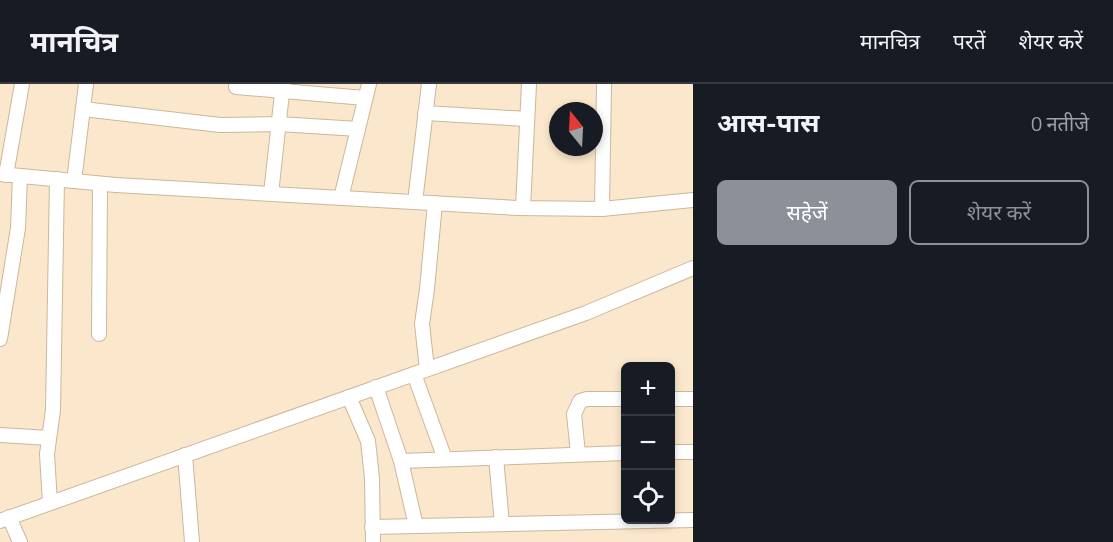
<!DOCTYPE html>
<html lang="hi">
<meta charset="utf-8">
<style>
body{margin:0;font-family:"Titillium Web","Noto Sans Devanagari",sans-serif;background:#242831;color:#f1f3f6}
.controls{position:absolute;right:18px;bottom:18px;display:grid;overflow:hidden;border-radius:9px;box-shadow:0 3px 9px #0003}
.controls button{width:54px;height:54px;display:grid;place-items:center;padding:0;border:0;border-bottom:2px solid #363941;background:#171b24;color:#f1f3f6;font:30px sans-serif}
.compass{position:absolute;left:549px;top:18px;width:54px;height:54px;border-radius:50%;background:#171b24;box-shadow:0 3px 9px #0003;rotate:342deg}
.list{margin:0;padding:0;list-style:none}
h2{display:flex;justify-content:space-between;align-items:center;height:78px;margin:0;padding:0 24px;font-size:26px}
h2 small{font-size:20px;font-weight:400;color:#9ea1a6}
.actions{display:flex;gap:12px;padding:18px 24px}
.actions a{flex:1;padding:14px 0;border:2px solid #8c9099;border-radius:9px;text-align:center;font-size:21px;color:#8c9099}
.actions .main{background:#8c9099;color:#fff}
.icon{flex:none;width:33px;height:33px;fill:none;stroke:currentColor;stroke-width:2;stroke-linecap:round;stroke-linejoin:round}
.map{position:relative;flex:none;width:693px;height:458px;overflow:hidden}
header{display:flex;align-items:center;gap:36px;box-sizing:border-box;height:84px;padding:0 30px;background:#171b24;border-bottom:2px solid #363941}
header strong{font-size:28px}
nav{display:flex;gap:33px;margin-inline-start:auto;font-size:21px}
main{display:flex}
aside{flex:1;background:#171b24}
.map>svg:first-child{display:block}
.lines{fill:none;stroke-linecap:round;stroke-linejoin:round}
.street-casing{stroke:#cbb79d;stroke-width:16}
.street{stroke:#fff;stroke-width:14}
</style>
<header>
<strong>मानचित्र</strong>
<nav><a>मानचित्र</a><a>परतें</a><a>शेयर करें</a></nav>
</header>
<main>
<div class="map">
<svg width="693" height="458" viewBox="0 0 693 458">
<rect width="100%" height="100%" fill="#fbe7cb"/>
<g class="lines">
<!-- street casing -->
<g class="street-casing">
<g id="street">
<polyline points="236,3 365,14"/>
<polyline points="83,25 220,41 279,40 358,45"/>
<polyline points="425,29 527,35"/>
<polyline points="0,90 116,101 517,124 602,125 693,116"/>
<polyline points="6,91 22,0"/>
<polyline points="74,97 86,0"/>
<polyline points="271,110 283,0"/>
<polyline points="341,114 369,0"/>
<polyline points="415,118 429,0"/>
<polyline points="523,124 529,0"/>
<polyline points="602,125 604,0"/>
<polyline points="99,250 100,100"/>
<polyline points="0,255 18,144 20,92"/>
<polyline points="427,285 422,240 427,205 435,119"/>
<polyline points="414,290 445,375"/>
<polyline points="376,303 401,377 416,442"/>
<polyline points="349,313 368,357 372,394 373,458"/>
<polyline points="670,315 693,315"/>
<polyline points="0,351 49,354"/>
<polyline points="670,368 693,368"/>
<polyline points="578,370 574,330 580,317 587,315 626,315"/>
<polyline points="185,371 192,458"/>
<polyline points="496,373 502,440"/>
<polyline points="401,377 626,369"/>
<polyline points="50,419 47,370 53,326 57,95"/>
<polyline points="9,433 20,458"/>
<polyline points="0,437 586,229 693,184"/>
<polyline points="372,443 693,436"/>
</g>
</g>
<!-- street -->
<use href="#street" class="street"/>
</g>
</svg>
<div class="controls">
<button>+</button>
<button>−</button>
<button><svg class="icon" aria-label="locate" viewBox="0 0 24 24"><circle cx="12" cy="12" r="6"/><path d="M12 2v4M12 18v4M2 12h4M18 12h4"/></svg></button>
</div>
<svg class="compass" viewBox="-18 -18 36 36"><path d="M0-13l5 13h-10z" fill="#e53935"/><path d="M0 13l5-13h-10z" fill="#9ea1a6"/></svg>
</div>
<aside>
<h2>आस-पास<small>0 नतीजे</small></h2>
<ul class="list">
</ul>
<div class="actions"><a class="main">सहेजें</a><a>शेयर करें</a></div>
</aside>
</main>
